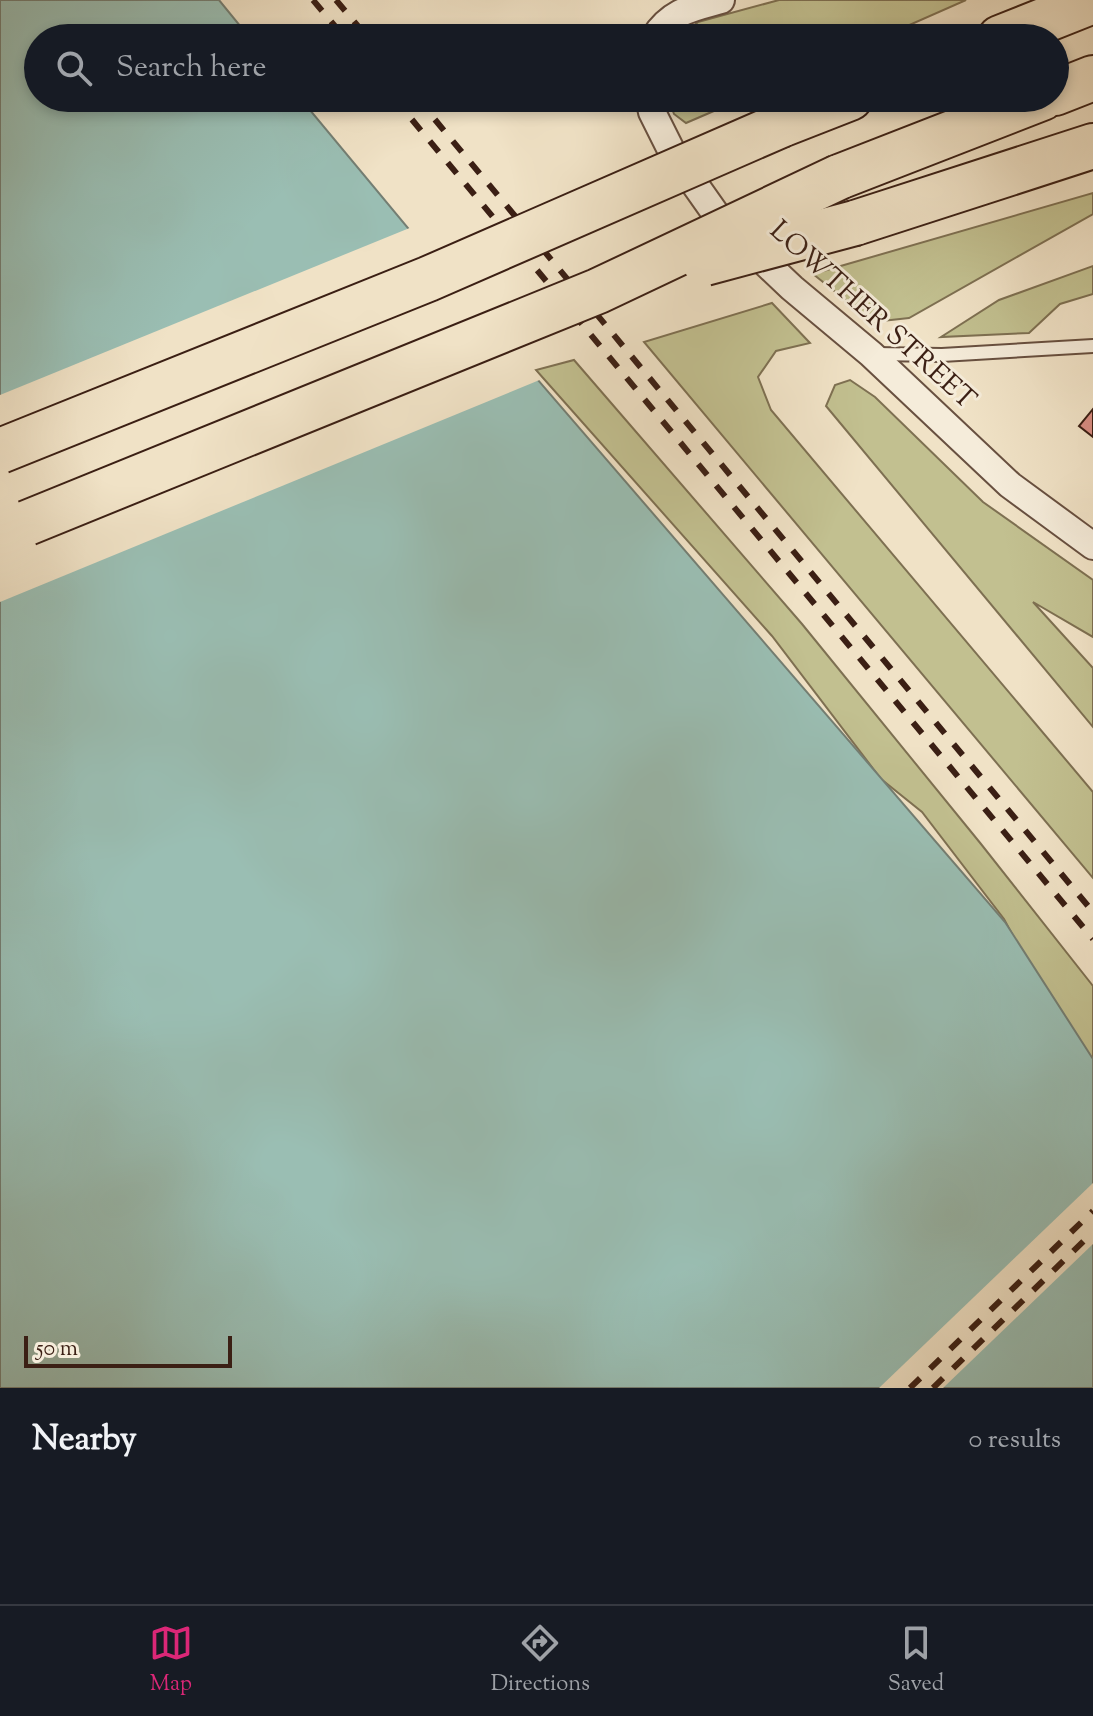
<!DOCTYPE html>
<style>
body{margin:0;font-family:"Sorts Mill Goudy",serif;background:#20242c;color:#f1f3f6}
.scale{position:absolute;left:24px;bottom:20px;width:208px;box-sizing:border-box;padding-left:8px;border:4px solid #3b1f14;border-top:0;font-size:22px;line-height:28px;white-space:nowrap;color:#3b1f14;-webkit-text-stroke:6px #f5ecda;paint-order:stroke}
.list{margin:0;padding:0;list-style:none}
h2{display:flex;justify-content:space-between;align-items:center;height:104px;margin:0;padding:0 32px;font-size:34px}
h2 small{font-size:26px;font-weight:400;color:#9ea1a6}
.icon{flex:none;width:44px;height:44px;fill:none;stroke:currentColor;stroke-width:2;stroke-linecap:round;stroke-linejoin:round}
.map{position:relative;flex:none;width:1093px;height:1388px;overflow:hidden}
.search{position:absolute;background:#171b24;box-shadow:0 4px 12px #0003;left:24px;right:24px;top:24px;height:88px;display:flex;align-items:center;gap:20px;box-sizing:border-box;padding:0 28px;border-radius:44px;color:#9ea1a6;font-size:30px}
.sheet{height:216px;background:#171b24}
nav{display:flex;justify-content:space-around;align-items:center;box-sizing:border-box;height:112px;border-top:2px solid #363941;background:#171b24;font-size:22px;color:#9ea1a6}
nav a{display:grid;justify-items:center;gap:4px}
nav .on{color:#db2777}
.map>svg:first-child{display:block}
.green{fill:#c2c090;stroke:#7e7052;stroke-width:2}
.water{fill:#9abeb3;stroke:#747e73;stroke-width:2}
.pier{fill:#f0e2c6}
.building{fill:#d88d83;stroke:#3b1f14;stroke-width:2}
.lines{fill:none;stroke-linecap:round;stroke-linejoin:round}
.lane-casing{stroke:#685040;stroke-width:16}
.street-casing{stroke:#685040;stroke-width:30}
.highway-casing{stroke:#3b1f14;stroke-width:48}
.lane{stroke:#f5ecda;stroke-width:12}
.street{stroke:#f5ecda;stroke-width:26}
.highway{stroke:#f0e2c6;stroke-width:44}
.rail{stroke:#3b1f14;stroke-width:6;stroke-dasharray:14 14;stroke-linecap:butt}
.highway-bridge-casing{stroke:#3b1f14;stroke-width:48;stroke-linecap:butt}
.highway-bridge{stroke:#f0e2c6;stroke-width:44}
.labels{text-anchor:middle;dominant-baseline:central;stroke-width:6;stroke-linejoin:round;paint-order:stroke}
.street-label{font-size:28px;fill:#3b1f14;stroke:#f5ecda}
</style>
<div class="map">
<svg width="1093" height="1388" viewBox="0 0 1093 1388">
<rect width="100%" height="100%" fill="#f0e2c6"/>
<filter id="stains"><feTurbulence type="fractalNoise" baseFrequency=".0025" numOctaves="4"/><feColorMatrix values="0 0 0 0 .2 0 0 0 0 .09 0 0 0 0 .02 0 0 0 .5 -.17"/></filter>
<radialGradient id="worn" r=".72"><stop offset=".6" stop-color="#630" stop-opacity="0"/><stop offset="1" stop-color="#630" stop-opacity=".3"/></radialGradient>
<!-- green -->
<g class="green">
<polygon points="779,0 966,0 880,38 680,38 698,22"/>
<polygon points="668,98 744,98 686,123 674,114"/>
<polygon points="1093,193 1093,214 909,318 873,322 813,274"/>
<polygon points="1093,266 1093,294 1060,304 1029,333 941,337 999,300"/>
<polygon points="772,303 810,343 776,351 758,377 771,410 1093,792 1093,878 644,342"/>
<polygon points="574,360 802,624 981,844 1093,986 1093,1062 1046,997 1004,919 922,812 881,779 772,636 536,370"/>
<polygon points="850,380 875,397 983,502 1093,580 1093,637 1033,602 1093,668 1093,727 826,406 835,385"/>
</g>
<!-- water -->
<polygon class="water" points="0,0 219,0 250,38 38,38 38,98 300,98 432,257 1005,922 1093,1059 1093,1388 0,1388"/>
<!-- pier -->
<g class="pier">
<polygon points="412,227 542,379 0,602 0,395"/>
<polygon points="1093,1183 1093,1244 943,1388 879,1388"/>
</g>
<!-- building -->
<polygon class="building" points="1093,409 1093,437 1079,426"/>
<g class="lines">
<!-- lane casing -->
<g class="lane-casing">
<polyline id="lane" points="874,354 942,355 1093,346"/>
</g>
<!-- street casing -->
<g class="street-casing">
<g id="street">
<path d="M654 38C671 11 692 8 721 0"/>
<polyline points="649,98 652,112 672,152 720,220 792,288 871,354 1010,485 1093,546"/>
</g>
</g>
<!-- highway casing -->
<g class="highway-casing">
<g id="highway">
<polyline points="1000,38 1093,1"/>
<polyline points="1055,93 1093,78"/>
<polyline points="781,125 850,98"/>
<polyline points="839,177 1042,98"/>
<polyline points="855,223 1093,146"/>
</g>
</g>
<!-- lane -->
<use href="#lane" class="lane"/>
<!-- street -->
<use href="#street" class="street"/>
<!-- highway -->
<use href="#highway" class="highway"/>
<!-- rail -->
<g class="rail">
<polyline points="313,0 345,38"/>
<polyline points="336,0 368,38"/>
<polyline points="394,98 1093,939"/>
<polyline points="417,98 1093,912"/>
<polyline points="910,1388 1093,1211"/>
<polyline points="933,1388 1093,1232"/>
</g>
<!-- highway-bridge casing -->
<g class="highway-bridge-casing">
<g id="highway-bridge">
<polyline points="705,263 855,223"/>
<polyline points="0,451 428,279 781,125"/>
<polyline points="27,523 598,291 839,177"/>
</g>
</g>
<!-- highway-bridge -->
<use href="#highway-bridge" class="highway-bridge"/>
</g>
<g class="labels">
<!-- street labels -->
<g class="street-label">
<text transform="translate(872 316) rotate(42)">LOWTHER STREET</text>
</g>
</g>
<rect width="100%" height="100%" filter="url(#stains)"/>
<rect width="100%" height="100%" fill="url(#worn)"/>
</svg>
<div class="scale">50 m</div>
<div class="search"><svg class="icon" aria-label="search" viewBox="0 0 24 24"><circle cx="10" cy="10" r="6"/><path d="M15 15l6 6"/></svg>Search here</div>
</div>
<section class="sheet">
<h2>Nearby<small>0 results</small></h2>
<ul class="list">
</ul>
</section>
<nav>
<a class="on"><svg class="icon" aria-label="map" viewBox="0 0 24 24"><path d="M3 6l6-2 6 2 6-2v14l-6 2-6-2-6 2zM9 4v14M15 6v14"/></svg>Map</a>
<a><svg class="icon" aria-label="directions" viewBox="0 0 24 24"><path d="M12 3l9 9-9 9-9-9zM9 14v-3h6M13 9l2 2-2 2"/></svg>Directions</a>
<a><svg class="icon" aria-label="saved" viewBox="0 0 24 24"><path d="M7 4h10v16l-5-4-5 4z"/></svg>Saved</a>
</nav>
